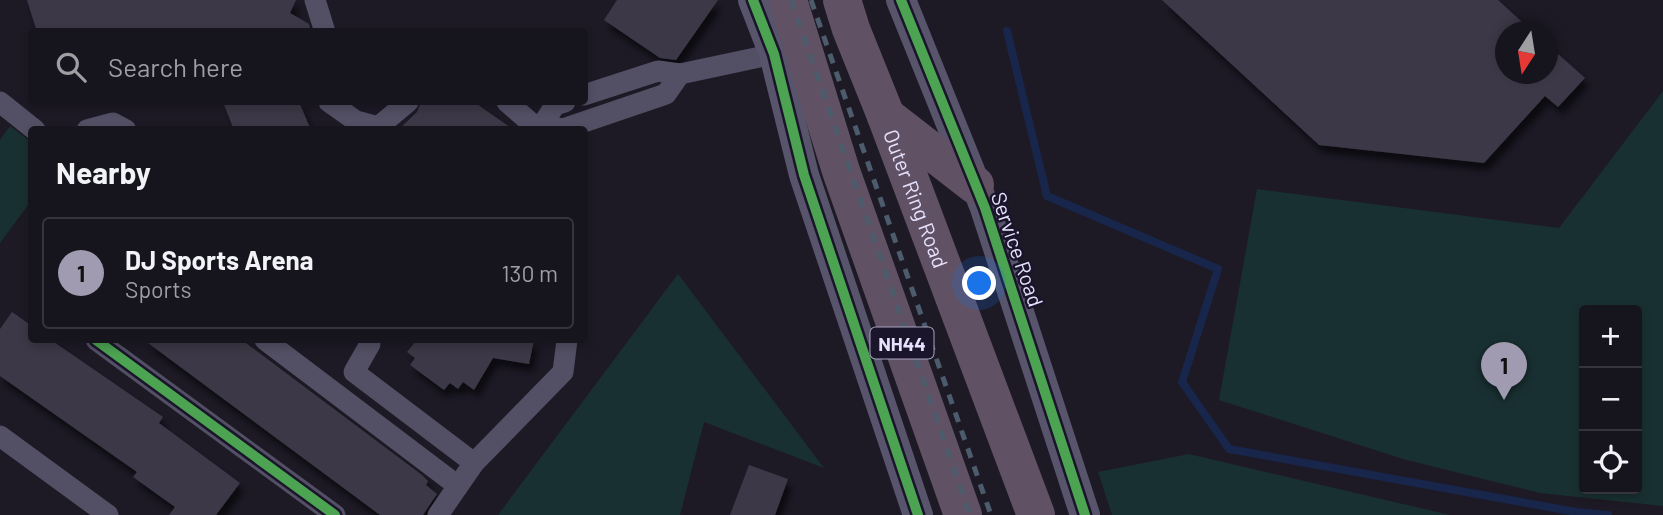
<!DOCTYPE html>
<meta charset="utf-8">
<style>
body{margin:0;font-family:Barlow,sans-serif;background:#1f1d25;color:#f1f3f6}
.controls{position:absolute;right:21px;bottom:21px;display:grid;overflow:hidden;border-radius:7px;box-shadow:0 4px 10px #0003}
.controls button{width:63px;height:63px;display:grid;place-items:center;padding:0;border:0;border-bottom:2px solid #35333b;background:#16141c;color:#f1f3f6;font:35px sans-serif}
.compass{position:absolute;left:1495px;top:21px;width:63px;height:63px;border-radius:50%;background:#16141c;box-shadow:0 4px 10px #0003;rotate:192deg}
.you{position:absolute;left:980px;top:284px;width:24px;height:24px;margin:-18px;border:5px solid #fff;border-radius:50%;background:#1a73e8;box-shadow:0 0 0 10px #1a73e833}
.badge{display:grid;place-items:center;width:46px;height:46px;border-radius:50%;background:#a09bb1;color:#111;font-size:23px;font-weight:700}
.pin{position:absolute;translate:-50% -58px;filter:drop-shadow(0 2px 4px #0008)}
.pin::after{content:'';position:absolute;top:37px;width:24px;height:21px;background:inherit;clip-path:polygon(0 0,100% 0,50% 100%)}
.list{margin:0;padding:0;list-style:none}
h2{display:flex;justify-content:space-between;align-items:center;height:91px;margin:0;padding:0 28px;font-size:30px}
h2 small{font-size:23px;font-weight:400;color:#9e9ea3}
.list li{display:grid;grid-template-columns:46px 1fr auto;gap:21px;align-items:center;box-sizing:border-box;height:112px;margin:0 14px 14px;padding:0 14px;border:2px solid #35333b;border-radius:7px}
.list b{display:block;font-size:26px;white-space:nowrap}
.list p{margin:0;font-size:23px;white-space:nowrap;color:#9e9ea3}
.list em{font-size:23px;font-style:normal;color:#9e9ea3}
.icon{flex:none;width:38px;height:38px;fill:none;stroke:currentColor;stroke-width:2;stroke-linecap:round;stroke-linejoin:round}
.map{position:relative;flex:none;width:1663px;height:515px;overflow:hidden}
.search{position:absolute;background:#16141c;box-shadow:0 4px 10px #0003;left:28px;top:28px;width:560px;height:77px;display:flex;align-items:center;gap:18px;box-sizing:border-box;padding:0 24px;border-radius:7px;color:#9e9ea3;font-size:26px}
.panel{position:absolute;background:#16141c;box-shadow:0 4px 10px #0003;left:28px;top:126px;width:560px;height:217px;border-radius:7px}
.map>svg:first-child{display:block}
.green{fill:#193032;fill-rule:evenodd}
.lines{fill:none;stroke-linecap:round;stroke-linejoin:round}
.stream{stroke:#17264a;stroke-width:8}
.building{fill:#3c3947;filter:url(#shadow)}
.street{stroke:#535065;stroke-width:21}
.secondary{stroke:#57546b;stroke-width:30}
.highway{stroke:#615164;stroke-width:38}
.rail{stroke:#4d5c6d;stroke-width:5;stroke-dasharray:10 9;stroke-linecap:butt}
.cycleway-casing{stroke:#1a152b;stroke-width:15}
.cycleway{stroke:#4ca352;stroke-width:10}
.labels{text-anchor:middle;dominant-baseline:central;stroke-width:5;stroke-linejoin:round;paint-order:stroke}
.shield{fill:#1a152b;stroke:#a9a4bd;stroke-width:2}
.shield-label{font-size:19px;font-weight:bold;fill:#e6e1fc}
.street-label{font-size:21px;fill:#e6e1fc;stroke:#1a152b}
</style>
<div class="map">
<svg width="1663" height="515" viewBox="0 0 1663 515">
<defs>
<filter id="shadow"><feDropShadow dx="4.5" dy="8" stdDeviation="3.5" flood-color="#0009"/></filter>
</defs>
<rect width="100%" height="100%" fill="#1d1a26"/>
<!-- green -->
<g class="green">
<path d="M1663 91V506L1540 493 1403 459 1219 400 1257 189 1559 228ZM1584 310H1637V489H1584Z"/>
<polygon points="10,126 31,142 31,201 0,243 0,140"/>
<polygon points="678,274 824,468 704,422 680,515 498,515"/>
<polygon points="1189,454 1450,515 1112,515 1098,472"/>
</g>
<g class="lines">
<!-- stream -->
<polyline class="stream" points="1007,31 1047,196 1218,269 1182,382 1229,449 1576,512 1608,515"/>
</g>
<!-- building -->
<g class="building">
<polygon points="27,0 296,0 290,13 309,24 311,32 37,32"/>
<polygon points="617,0 718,0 676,60 660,58 604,20"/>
<polygon points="1162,0 1498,0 1533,32 1506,32 1506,74 1548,74 1548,45 1585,78 1558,107 1545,96 1484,163 1319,145"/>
<polygon points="223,102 299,102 311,130 234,130"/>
<polygon points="421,102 474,102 514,130 398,130 417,112"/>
<polygon points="12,312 32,326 32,340 51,340 163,417 159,423 240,483 216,515 169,515 175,507 133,477 137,472 0,376 0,329"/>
<polygon points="144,340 242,340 422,475 428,481 426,485 437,494 423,515 380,515"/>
<polygon points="417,340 534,340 529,364 493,358 474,390 463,382 458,389 450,383 444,390 410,365 415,358 407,352"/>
<polygon points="749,465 788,479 775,515 730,515"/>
</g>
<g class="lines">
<!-- street -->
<g class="street">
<polyline points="315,0 325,32"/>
<polyline points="584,95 658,71 680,74 774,54"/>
<polyline points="0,102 35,130"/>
<polyline points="329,102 356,121 378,127 408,102"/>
<polyline points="507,102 531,123 563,129 666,94 680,74"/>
<polyline points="543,124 555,105 565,102"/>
<polyline points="87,130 113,123 126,130"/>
<polyline points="96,340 335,515"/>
<polyline points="265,340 458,486"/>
<polyline points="370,340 370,344 354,372 474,463"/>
<polyline points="0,436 108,515"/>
<polyline points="438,515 474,463 563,372 567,340"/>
</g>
<!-- secondary -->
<g class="secondary">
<polyline points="753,0 774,54 804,175 918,515"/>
<polyline points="901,0 985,208 1085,515"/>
</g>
<!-- highway -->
<g class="highway">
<polyline points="788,0 841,171 963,515"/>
<path id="s1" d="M842 0 851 29 886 116 1036 515"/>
<polyline points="886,116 975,185"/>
</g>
<!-- rail -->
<g class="rail">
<polyline points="791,0 970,515"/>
<polyline points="811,0 991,515"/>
</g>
<!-- cycleway casing -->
<g class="cycleway-casing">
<g id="cycleway">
<polyline points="753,0 774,54 804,175 918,515"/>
<polyline points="901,0 985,208 1085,515"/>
<polyline points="96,340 335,515"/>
</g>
</g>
<!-- cycleway -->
<use href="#cycleway" class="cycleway"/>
</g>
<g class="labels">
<!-- shield labels -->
<rect class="shield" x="870.5" y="327.5" width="63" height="31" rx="5"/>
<g class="shield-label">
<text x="902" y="343">NH44</text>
</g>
<!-- street labels -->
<g class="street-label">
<text stroke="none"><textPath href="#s1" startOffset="212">Outer Ring Road</textPath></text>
<text transform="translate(1018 249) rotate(71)">Service Road</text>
</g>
</g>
</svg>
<div class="controls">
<button>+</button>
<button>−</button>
<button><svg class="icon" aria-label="locate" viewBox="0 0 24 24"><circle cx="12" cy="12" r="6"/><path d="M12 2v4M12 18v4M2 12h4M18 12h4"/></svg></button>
</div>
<svg class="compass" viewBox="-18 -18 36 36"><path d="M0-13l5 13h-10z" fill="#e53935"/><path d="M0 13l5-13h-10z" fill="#9e9ea3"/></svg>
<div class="you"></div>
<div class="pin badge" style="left:1504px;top:400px">1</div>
<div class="search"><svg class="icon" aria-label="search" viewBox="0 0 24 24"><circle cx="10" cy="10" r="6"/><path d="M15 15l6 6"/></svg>Search here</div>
<section class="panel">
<h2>Nearby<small></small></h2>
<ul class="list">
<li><span class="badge">1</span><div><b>DJ Sports Arena</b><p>Sports</p></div><em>130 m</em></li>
</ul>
</section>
</div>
